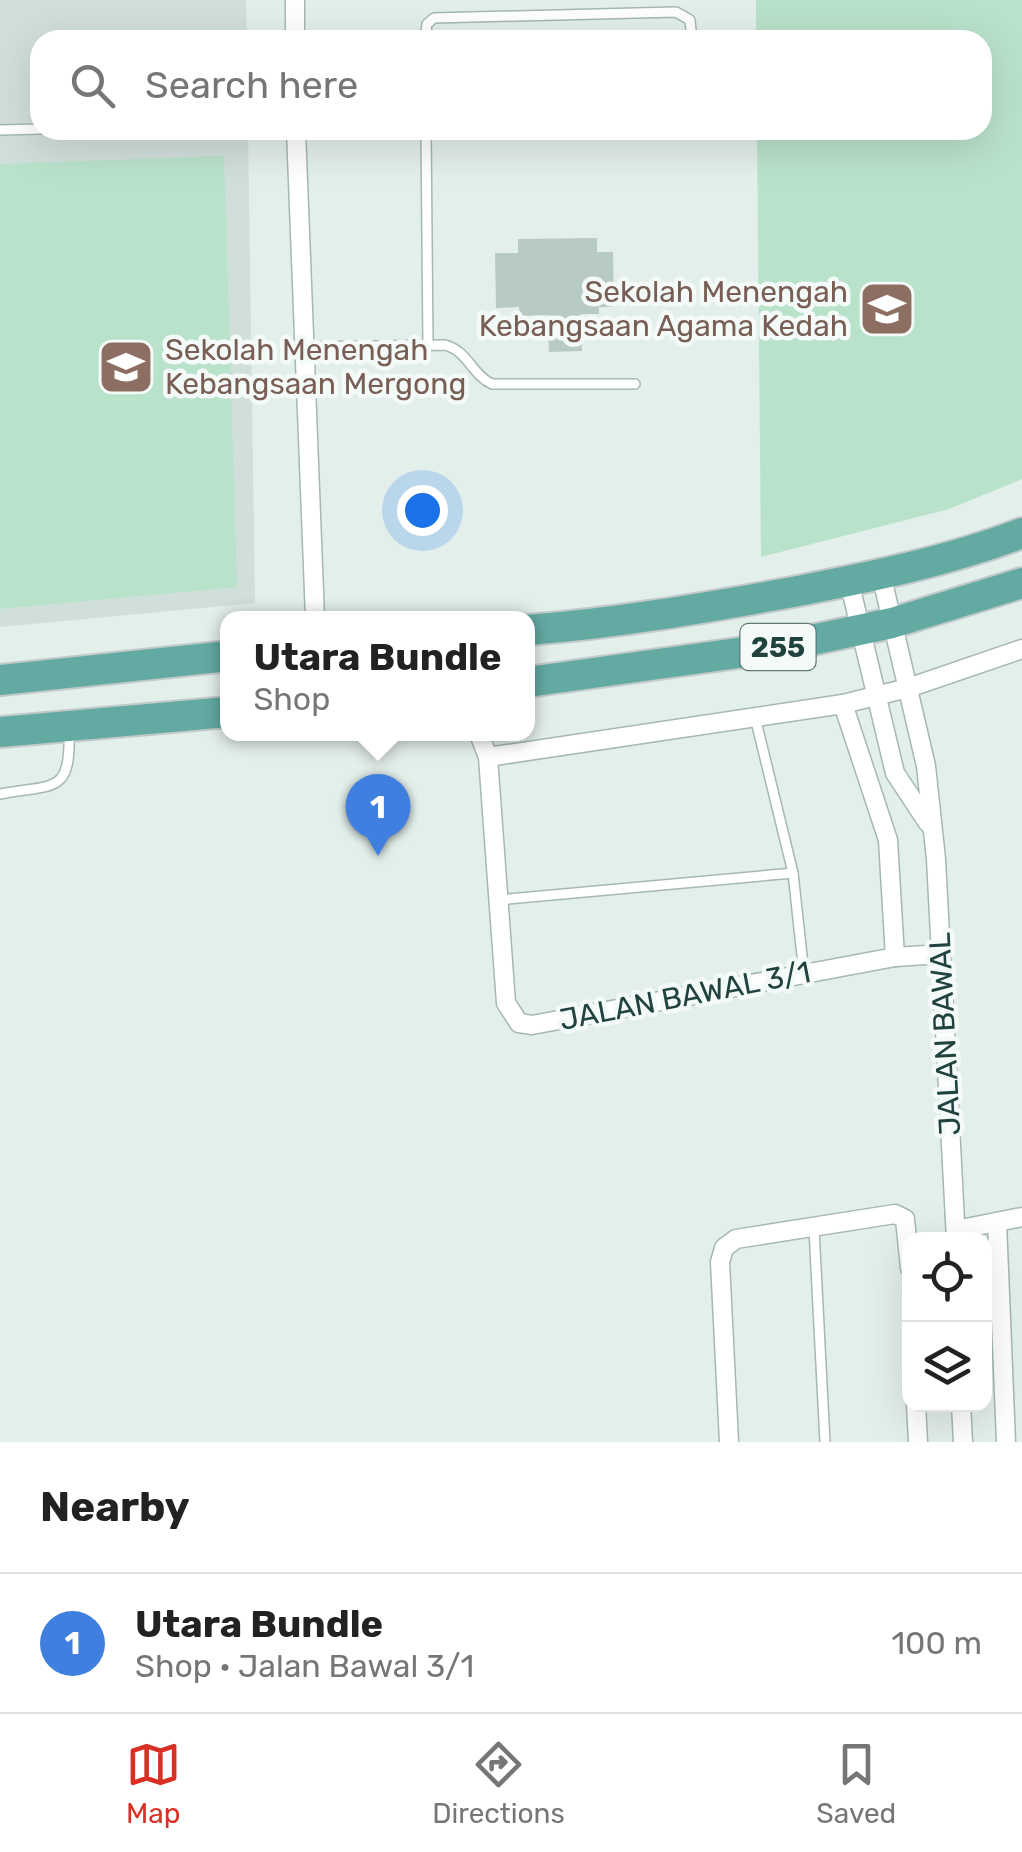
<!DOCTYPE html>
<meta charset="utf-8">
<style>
body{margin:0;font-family:Rubik,sans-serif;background:#f6f6f6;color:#222}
.controls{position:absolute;right:30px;bottom:30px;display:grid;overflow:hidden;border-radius:20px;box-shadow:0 10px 40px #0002}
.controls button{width:90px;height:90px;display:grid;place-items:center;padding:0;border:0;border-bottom:2px solid #e0e0e0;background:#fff;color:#222;font:50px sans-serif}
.you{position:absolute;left:422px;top:510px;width:35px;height:35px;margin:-25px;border:8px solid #fff;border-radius:50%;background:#1a73e8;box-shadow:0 0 0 15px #1a73e833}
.badge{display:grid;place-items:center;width:65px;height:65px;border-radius:50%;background:#d93025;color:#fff;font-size:32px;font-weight:700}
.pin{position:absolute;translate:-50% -82px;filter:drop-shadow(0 2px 5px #0008)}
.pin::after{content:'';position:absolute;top:52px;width:35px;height:30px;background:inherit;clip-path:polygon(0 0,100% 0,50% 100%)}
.popup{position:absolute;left:220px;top:611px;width:315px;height:130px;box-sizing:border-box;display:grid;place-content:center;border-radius:20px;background:#fff;filter:drop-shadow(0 2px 8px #0005);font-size:32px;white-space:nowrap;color:#767676}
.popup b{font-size:38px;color:#222}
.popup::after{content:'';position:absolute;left:50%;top:100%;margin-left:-20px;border:20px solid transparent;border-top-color:#fff}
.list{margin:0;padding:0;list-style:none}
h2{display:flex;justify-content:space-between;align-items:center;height:130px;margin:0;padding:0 40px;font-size:42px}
h2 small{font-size:32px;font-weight:400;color:#767676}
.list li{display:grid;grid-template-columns:65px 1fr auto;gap:30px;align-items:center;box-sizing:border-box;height:140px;padding:0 40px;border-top:2px solid #e0e0e0}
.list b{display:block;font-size:38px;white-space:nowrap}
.list p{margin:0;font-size:32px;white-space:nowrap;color:#767676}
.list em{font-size:32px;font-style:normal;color:#767676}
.icon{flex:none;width:55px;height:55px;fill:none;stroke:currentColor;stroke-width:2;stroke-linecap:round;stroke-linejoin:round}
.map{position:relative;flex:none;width:1022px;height:1442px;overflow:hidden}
.search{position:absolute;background:#fff;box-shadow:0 10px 40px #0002;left:30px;right:30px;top:30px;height:110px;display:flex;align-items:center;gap:25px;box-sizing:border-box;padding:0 35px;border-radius:30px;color:#767676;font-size:38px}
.sheet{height:270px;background:#fff}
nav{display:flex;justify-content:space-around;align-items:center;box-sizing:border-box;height:140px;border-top:2px solid #e0e0e0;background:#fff;font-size:28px;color:#767676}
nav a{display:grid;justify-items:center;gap:5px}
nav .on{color:#d93025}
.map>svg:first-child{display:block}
.built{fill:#d1dfdb}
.green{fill:#b9e2cb}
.building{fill:#b8cac5}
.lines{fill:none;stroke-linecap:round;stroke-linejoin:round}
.service-casing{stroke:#a5b8b4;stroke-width:12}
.minor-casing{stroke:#a5b8b4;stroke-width:21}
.primary-casing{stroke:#c1cac9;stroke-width:34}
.service{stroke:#fff;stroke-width:9}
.minor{stroke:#fff;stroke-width:18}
.primary{stroke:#62aaa2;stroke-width:30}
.labels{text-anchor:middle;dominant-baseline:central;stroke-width:9;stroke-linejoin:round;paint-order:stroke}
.shield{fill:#f4faf8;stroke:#607a76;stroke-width:2.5}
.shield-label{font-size:28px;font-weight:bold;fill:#20433f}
.education-label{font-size:30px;fill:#785e54;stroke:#f4faf8;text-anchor:end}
.street-label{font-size:30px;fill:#20433f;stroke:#f4faf8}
</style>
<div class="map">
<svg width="1022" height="1442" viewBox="0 0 1022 1442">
<rect width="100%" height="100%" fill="#e3efeb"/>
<!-- built -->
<polygon class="built" points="0,0 246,0 247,40 40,40 40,130 248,130 255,603 0,627"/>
<!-- green -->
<g class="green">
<polygon points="756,0 1022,0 1022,479 949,509 761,557 757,130 982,130 982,40 756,40"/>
<polygon points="224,156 237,587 0,609 0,164"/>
</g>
<!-- building -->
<polygon class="building" points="597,238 597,252 613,252 614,307 599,307 599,314 581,314 582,351 549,352 548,315 520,316 519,307 496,308 495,253 518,253 518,239"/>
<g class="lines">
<!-- service casing -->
<g class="service-casing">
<g id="service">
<polyline points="425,40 427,24 434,18 676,12 690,20 692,40"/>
<polyline points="0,130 40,129"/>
<polyline points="426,130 428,345"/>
<path d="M305 347 445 345C468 351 472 375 492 384H635"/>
<polyline points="755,717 793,873 804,974"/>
<path d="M0 794C53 784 71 795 69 733"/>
<polyline points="498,900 793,873"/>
<polyline points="814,1229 825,1442"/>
</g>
</g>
<!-- minor casing -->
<g class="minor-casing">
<g id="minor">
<polyline points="295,0 295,40"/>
<polyline points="296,130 315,618"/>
<polyline points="881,574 926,766 936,859 956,1240"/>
<polyline points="849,581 895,773 928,823"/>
<polyline points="843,704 888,840 895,957"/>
<polyline points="479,734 488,757 506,1003 519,1023 532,1025 895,957 941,954"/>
<polyline points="488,757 843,704 908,688 1022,649"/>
<polyline points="997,1222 1006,1442"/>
<polyline points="956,1230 1022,1217"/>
<polyline points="916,1404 918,1442"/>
<polyline points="961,1404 963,1442"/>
<polyline points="729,1442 720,1262 724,1248 736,1239 895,1214 905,1219 910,1268"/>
</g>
</g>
<!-- primary casing -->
<g class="primary-casing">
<g id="primary">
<path d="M528 630C617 623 705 608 793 592 870 577 949 561 1022 533"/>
<polyline points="0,680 228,656"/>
<polyline points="528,682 774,648 892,623 1022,583"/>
<polyline points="0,732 228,712"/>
</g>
</g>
<!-- service -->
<use href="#service" class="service"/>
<!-- minor -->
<use href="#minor" class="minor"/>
<!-- primary -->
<use href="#primary" class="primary"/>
</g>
<!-- icons -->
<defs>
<g id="school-square" transform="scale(2.875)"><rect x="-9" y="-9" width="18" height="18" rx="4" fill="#8d6e63" stroke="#f4faf8"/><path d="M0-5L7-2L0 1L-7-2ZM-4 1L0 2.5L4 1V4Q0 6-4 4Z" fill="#fff"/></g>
</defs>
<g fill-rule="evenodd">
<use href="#school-square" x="887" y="309"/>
<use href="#school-square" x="126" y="367"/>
</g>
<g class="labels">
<!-- shield labels -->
<rect class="shield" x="740.5" y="624" width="75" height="46" rx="8"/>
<g class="shield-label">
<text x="778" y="647">255</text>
</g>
<!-- education labels -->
<g class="education-label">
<text x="848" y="292">Sekolah Menengah<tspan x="848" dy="34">Kebangsaan Agama Kedah</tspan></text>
<text x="165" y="350" text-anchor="start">Sekolah Menengah<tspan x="165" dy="34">Kebangsaan Mergong</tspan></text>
</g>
<!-- street labels -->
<g class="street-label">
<text transform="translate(685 996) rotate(-11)">JALAN BAWAL 3/1</text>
<text transform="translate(945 1034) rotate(-93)">JALAN BAWAL</text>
</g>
</g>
</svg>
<div class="controls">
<button><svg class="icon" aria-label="locate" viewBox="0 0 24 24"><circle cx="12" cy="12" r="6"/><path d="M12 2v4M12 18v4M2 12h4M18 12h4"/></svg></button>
<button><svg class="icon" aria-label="layers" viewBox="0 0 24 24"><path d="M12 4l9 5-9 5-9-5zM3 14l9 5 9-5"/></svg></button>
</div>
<div class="you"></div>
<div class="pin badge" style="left:378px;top:856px;background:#3f7fe0">1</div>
<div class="popup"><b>Utara Bundle</b>Shop</div>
<div class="search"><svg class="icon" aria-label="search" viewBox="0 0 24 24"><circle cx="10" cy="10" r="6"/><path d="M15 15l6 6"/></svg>Search here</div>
</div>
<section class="sheet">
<h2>Nearby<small></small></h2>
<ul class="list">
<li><span class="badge" style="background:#3f7fe0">1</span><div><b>Utara Bundle</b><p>Shop · Jalan Bawal 3/1</p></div><em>100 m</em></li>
</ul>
</section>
<nav>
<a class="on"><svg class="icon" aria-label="map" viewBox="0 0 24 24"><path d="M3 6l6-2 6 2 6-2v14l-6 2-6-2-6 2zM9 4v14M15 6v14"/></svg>Map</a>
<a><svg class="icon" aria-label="directions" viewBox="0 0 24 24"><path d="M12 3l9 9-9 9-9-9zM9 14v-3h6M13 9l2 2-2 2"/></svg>Directions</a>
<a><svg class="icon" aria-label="saved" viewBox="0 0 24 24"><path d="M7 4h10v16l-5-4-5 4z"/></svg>Saved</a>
</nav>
